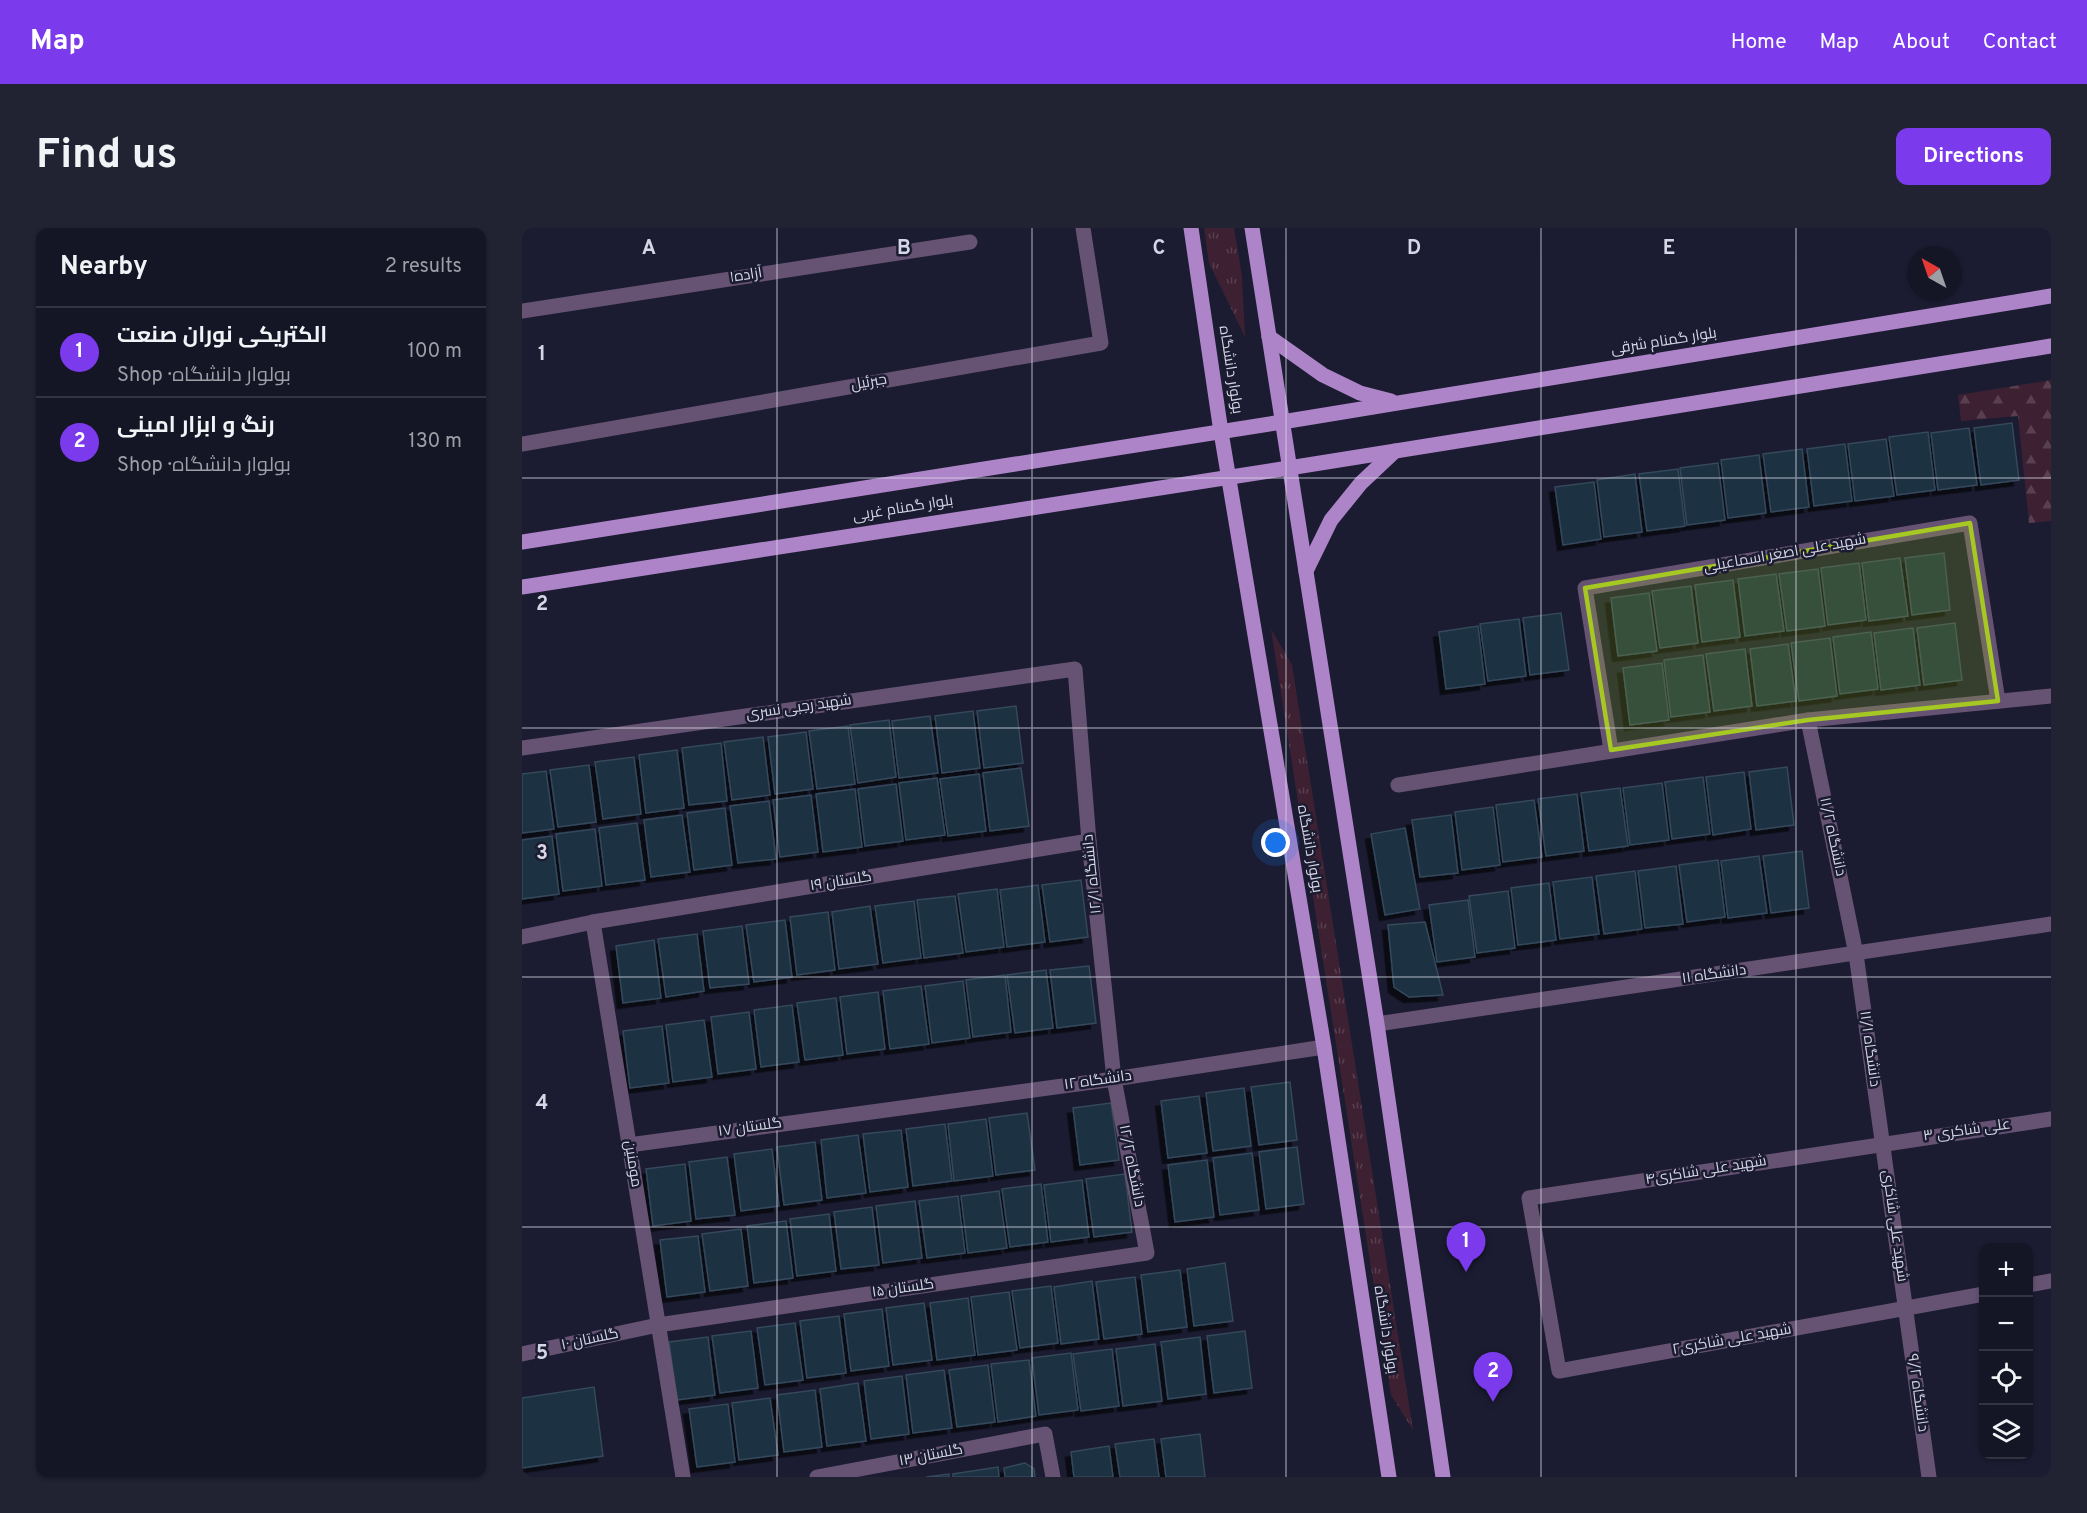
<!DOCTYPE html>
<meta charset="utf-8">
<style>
body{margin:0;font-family:Overpass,Cairo,sans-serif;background:#212232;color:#f1f3f6}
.controls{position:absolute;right:18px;bottom:18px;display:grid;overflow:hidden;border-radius:12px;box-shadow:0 2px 4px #0004}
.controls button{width:54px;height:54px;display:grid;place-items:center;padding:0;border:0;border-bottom:2px solid #333442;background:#141525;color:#f1f3f6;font:30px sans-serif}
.compass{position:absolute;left:1385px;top:18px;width:54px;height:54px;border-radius:50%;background:#141525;box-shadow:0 2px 4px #0004;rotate:320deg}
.you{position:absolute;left:754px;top:615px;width:21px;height:21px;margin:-15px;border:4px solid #fff;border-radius:50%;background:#1a73e8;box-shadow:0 0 0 9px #1a73e833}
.badge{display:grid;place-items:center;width:39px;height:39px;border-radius:50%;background:#7c3aed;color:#fff;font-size:20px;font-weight:700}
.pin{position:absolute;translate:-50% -50px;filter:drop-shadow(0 2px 3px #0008)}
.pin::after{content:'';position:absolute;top:32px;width:21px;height:18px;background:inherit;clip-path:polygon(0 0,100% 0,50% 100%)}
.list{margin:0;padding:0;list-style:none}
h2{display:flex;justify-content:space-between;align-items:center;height:78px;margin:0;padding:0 24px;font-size:26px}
h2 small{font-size:20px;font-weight:400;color:#9d9fa7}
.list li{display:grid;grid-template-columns:39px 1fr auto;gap:18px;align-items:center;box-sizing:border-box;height:90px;padding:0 24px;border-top:2px solid #333442}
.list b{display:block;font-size:22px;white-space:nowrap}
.list p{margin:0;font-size:20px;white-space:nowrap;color:#9d9fa7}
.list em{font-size:20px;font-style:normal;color:#9d9fa7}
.icon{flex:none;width:33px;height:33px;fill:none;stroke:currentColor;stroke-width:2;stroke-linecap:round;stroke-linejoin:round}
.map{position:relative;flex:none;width:1529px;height:1249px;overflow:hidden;border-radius:12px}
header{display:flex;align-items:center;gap:36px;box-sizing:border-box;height:84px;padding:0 30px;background:#7c3aed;color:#fff}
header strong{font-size:28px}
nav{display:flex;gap:33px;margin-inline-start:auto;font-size:21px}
.intro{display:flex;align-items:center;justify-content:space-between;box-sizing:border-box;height:144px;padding:0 36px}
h1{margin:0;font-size:42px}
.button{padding:15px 27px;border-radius:12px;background:#7c3aed;color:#fff;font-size:21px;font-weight:700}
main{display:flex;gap:36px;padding:0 36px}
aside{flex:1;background:#141525;border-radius:12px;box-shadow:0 2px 4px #0004}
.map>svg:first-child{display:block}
.grass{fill:url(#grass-tufts)}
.forest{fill:url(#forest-firs)}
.building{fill:#1e3042;stroke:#34485b;stroke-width:1.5;filter:url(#shadow)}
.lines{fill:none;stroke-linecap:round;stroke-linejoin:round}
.minor{stroke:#665273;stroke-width:15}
.major{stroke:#ae84c9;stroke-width:15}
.marked{fill:#a6c822;fill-opacity:0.2;stroke:#a6c822;stroke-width:4.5;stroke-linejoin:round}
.grid{fill:none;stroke:#d5d7e6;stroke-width:1.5;stroke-opacity:0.55}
.labels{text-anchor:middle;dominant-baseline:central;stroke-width:5;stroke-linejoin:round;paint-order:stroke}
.street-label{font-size:15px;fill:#d5d7e6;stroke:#1b1c31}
.grid-label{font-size:20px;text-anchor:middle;font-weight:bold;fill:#d5d7e6;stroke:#1b1c31;stroke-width:5;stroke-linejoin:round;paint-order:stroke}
</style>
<header>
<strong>Map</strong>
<nav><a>Home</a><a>Map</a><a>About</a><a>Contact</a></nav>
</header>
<div class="intro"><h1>Find us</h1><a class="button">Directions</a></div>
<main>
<aside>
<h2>Nearby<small>2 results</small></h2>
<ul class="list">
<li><span class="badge">1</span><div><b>الکتریکی نوران صنعت</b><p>Shop · بولوار دانشگاه</p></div><em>100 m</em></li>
<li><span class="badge">2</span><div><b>رنگ و ابزار امینی</b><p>Shop · بولوار دانشگاه</p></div><em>130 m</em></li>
</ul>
</aside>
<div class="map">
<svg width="1529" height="1249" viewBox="0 0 1529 1249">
<defs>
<pattern id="grass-tufts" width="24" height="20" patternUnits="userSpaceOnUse" patternTransform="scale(1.5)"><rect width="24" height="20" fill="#3d2032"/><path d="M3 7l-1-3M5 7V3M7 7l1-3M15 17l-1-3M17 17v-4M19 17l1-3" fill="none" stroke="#584050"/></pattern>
<pattern id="forest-firs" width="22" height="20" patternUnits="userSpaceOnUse" patternTransform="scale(1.5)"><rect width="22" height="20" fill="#3d2032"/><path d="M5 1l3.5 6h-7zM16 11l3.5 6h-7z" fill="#584050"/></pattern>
<filter id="shadow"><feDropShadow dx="-5.5" dy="5.5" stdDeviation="0" flood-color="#0009"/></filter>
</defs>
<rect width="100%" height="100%" fill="#1b1c31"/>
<!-- grass -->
<g class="grass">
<polygon points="682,0 712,0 720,48 723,109 687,35"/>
<polygon points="749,401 770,437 891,1202 869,1167"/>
</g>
<!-- forest -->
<polygon class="forest" points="1529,152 1529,293 1507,295 1496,188 1439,193 1436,167"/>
<!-- building -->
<g class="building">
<polygon points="1490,195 1497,252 1459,257 1452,200"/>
<polygon points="1447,200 1455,257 1416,262 1409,205"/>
<polygon points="1406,204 1413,262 1375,267 1367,209"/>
<polygon points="1364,211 1372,268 1333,273 1326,216"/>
<polygon points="1323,216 1330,273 1292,278 1285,221"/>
<polygon points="1280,221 1287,279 1249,284 1241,226"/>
<polygon points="1237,227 1244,285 1206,290 1199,232"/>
<polygon points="1196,235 1203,292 1165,297 1158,240"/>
<polygon points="1156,241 1163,298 1125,303 1117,246"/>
<polygon points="1113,246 1120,304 1082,309 1075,252"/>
<polygon points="1072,254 1079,311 1041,317 1033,259"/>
<polygon points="1422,325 1428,382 1390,387 1383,330"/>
<polygon points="1378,330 1386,388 1347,393 1340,335"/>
<polygon points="1337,335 1344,392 1306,397 1299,340"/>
<polygon points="1296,341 1303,398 1265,403 1257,346"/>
<polygon points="1254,346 1262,403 1223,408 1216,351"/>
<polygon points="1211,352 1218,409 1180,414 1173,357"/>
<polygon points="1169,358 1176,415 1138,420 1130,363"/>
<polygon points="1127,365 1135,423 1096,428 1089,370"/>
<polygon points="1039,385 1047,442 1008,447 1001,390"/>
<polygon points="997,391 1004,448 966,453 958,396"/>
<polygon points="1433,395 1440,452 1402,457 1395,400"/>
<polygon points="956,398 963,456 924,461 917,404"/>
<polygon points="1391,400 1398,457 1359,462 1352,405"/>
<polygon points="1349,404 1356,461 1318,466 1311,409"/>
<polygon points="1308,410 1315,468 1277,473 1269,415"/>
<polygon points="1266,416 1274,473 1235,478 1228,421"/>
<polygon points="1223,421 1230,478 1192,483 1184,426"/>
<polygon points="1181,427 1188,484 1149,489 1142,432"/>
<polygon points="1140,435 1147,492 1108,497 1101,440"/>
<polygon points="494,478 501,535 462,540 455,483"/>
<polygon points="451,483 458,540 420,545 413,488"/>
<polygon points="408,488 416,545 377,550 370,493"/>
<polygon points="367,492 374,549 336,555 328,497"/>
<polygon points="326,498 333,556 295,561 287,503"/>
<polygon points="284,504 291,561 253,566 246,509"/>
<polygon points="241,509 248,567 210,572 202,514"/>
<polygon points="199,515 205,573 167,577 160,520"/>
<polygon points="155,522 162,580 124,585 117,527"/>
<polygon points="112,529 119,586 81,591 73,534"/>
<polygon points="67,537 74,594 36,599 28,542"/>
<polygon points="1265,539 1272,597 1234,602 1227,544"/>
<polygon points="499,540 507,598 468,603 461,545"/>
<polygon points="24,543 32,601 0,605 0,546"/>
<polygon points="1222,544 1229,601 1191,607 1184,549"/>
<polygon points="457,546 464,603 426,608 418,551"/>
<polygon points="1181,549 1188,606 1150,611 1143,554"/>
<polygon points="415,550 423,607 384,612 377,555"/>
<polygon points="1140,555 1147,612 1108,617 1101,560"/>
<polygon points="374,556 381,613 343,618 336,561"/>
<polygon points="1098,560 1106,618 1067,623 1059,565"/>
<polygon points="333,561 340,619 301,624 294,566"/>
<polygon points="1055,566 1062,623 1024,628 1016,571"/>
<polygon points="289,567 296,624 258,629 251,572"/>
<polygon points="1012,572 1020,629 981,634 974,577"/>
<polygon points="247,573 254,631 216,635 208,578"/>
<polygon points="971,579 978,637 940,642 933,584"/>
<polygon points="203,580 210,637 172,642 165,585"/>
<polygon points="160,587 168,644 129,649 122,592"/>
<polygon points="929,587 936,645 898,649 890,592"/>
<polygon points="115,595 123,652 84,657 77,600"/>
<polygon points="883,600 898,681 863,687 849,606"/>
<polygon points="73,601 80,658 41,663 34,606"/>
<polygon points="30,608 37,666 0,671 0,612"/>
<polygon points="1280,623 1287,680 1249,685 1241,628"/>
<polygon points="1237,628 1245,685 1206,690 1199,633"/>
<polygon points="1196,632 1203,689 1165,694 1157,637"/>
<polygon points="1154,638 1161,696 1123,700 1116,643"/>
<polygon points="1113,643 1120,701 1082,706 1074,648"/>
<polygon points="1070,649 1077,706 1038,711 1031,654"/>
<polygon points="559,652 566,709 528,714 520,657"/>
<polygon points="1027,655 1034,712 996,717 989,660"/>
<polygon points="516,657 523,714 485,719 478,662"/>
<polygon points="475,661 482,719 444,724 436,666"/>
<polygon points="986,663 993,720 955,725 947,668"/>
<polygon points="433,668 441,725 402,730 395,672"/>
<polygon points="946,672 953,729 915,734 907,677"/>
<polygon points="392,673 399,730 361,735 353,678"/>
<polygon points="348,678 356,736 317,741 310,684"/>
<polygon points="306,684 313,742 275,747 268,689"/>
<polygon points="263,692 270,749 232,754 224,697"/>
<polygon points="903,694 921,767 887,769 872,759 866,697"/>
<polygon points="220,698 227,756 188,760 181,703"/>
<polygon points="175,706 182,763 144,769 136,711"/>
<polygon points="132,712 139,770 101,775 94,718"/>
<polygon points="567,738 574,795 535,800 528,742"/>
<polygon points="524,742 531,800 493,805 485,747"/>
<polygon points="483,747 489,804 451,809 444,752"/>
<polygon points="441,753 448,810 410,815 403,758"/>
<polygon points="399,758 407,816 368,821 361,763"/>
<polygon points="356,764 363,821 325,826 318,769"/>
<polygon points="314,770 321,827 283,832 275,775"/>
<polygon points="270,777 277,834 239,839 232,782"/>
<polygon points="227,784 234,841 196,846 189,789"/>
<polygon points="182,792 190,849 151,854 144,797"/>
<polygon points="140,798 147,855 108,860 101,803"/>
<polygon points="768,854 775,912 737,917 729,859"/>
<polygon points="722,860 729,918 691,923 684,865"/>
<polygon points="677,868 685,925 646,930 639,873"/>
<polygon points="589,875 597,932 558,937 551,880"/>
<polygon points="505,885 513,942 474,947 467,890"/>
<polygon points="464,891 471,948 432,953 426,896"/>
<polygon points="423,896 430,953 391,958 384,901"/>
<polygon points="379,902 386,959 348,964 341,906"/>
<polygon points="336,907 344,965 305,970 299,912"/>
<polygon points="293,914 300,972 262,977 255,919"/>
<polygon points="775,919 782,976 744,981 737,924"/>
<polygon points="250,921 257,978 219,983 212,926"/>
<polygon points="730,925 737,982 698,987 691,930"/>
<polygon points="205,929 213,987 174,991 167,934"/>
<polygon points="685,932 692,989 653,994 646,937"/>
<polygon points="163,936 169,993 131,998 124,941"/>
<polygon points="603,946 610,1004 572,1009 564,951"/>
<polygon points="560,952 567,1009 529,1014 522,957"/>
<polygon points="519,956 526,1014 488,1019 480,961"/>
<polygon points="477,963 485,1020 446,1025 439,968"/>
<polygon points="436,968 443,1025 405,1030 397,973"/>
<polygon points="393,973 400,1030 361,1035 354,978"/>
<polygon points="350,979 357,1037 319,1041 312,984"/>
<polygon points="307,986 314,1043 275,1048 268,991"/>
<polygon points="264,993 271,1050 232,1055 225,998"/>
<polygon points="219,1001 226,1058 188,1063 180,1006"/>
<polygon points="176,1008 183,1064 145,1069 138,1012"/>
<polygon points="703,1035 711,1093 672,1098 665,1041"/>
<polygon points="658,1042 665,1099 626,1104 619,1047"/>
<polygon points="613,1049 620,1106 582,1111 574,1054"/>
<polygon points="570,1053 577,1111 539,1116 532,1059"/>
<polygon points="529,1058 536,1115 498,1120 490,1063"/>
<polygon points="487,1064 495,1122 456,1127 449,1069"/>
<polygon points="446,1070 453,1127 415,1132 408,1075"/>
<polygon points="402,1075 410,1132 371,1137 364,1080"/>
<polygon points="360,1081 367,1138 329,1143 322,1086"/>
<polygon points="317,1088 324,1145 285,1150 278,1093"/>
<polygon points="273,1095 281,1152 243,1157 235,1100"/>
<polygon points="229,1103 236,1160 198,1165 190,1108"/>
<polygon points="723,1103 730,1160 692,1165 685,1108"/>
<polygon points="186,1109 193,1167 155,1172 147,1114"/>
<polygon points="678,1109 684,1166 646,1171 639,1114"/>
<polygon points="633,1116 640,1173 601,1178 594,1121"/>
<polygon points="590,1121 597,1178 559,1183 551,1126"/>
<polygon points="549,1125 556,1182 517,1187 510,1130"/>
<polygon points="507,1132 514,1188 476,1194 469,1136"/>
<polygon points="466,1137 473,1194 435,1199 427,1142"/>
<polygon points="422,1142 430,1200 391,1205 384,1147"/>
<polygon points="380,1148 387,1206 349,1211 342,1153"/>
<polygon points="336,1155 344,1213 305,1218 298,1161"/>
<polygon points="72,1159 81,1228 0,1240 0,1170"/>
<polygon points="293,1162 300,1219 262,1224 255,1167"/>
<polygon points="248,1170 256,1227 217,1232 210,1175"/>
<polygon points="206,1176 213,1234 175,1239 167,1181"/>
<polygon points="678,1206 683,1249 644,1249 639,1211"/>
<polygon points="632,1211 637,1249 598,1249 593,1216"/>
<polygon points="587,1218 591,1249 552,1249 549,1224"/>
<polygon points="503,1235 512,1241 513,1249 483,1249 482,1240"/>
<polygon points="476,1239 477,1249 431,1249 431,1246"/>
<polygon points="427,1246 427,1249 404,1249"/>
</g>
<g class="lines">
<!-- minor -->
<g class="minor">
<polyline points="0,83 448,14"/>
<polyline points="0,216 579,115 561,0"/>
<polyline points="1286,492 1334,726 1407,1249"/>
<polyline points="0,520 553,441 567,613 592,851 625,1025 136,1097 0,1126"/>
<polyline points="1089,522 1063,360 1448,295 1476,473"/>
<polyline points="876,557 1286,492 1529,468"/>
<polyline points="71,694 567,613"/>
<polyline points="0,709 71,694 161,1249"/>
<polyline points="855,796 1529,696"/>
<polyline points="107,917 592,851 802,819"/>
<polyline points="1506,1057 1529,1053"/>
<polyline points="1462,1066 1037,1143 1007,970 1529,891"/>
<polyline points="295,1249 523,1206 531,1249"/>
</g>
<!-- major -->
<g class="major">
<polyline points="669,0 699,204 802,819 867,1249"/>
<polyline points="730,0 855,796 921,1249"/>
<polyline points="747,109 801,147 838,165 869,173"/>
<polyline points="0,314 760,194 1529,68"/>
<polyline points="784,343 809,292 839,255 873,223"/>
<polyline points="0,359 767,240 1529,118"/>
</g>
</g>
<!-- marked area -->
<path class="marked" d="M1448 295 1476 473 1286 492 1089 522 1063 360Z"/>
<!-- grid -->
<path class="grid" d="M255 0V1249M510 0V1249M764 0V1249M1019 0V1249M1274 0V1249M0 250H1529M0 500H1529M0 749H1529M0 999H1529"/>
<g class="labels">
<!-- street labels -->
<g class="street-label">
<text transform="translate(224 48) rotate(-9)">آزاده۱</text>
<text transform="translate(1142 114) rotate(-9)">بلوار گمنام شرقی</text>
<text transform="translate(708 142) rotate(81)">بولوار دانشگاه</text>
<text transform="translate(347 155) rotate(-10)">جبرئیل</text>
<text transform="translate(381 281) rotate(-9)">بلوار گمنام غربی</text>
<text transform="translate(1263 326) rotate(-10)">شهید علی اصغر اسماعیلی</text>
<text transform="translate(277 480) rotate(-8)">شهید رجبی نسری</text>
<text transform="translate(1310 609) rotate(78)">دانشگاه ۱۱/۲</text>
<text transform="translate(787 621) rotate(80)">بولوار دانشگاه</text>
<text transform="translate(571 646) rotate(-96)">دانشگاه ۱۲/۱</text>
<text transform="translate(319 654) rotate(-9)">گلستان ۱۹</text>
<text transform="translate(1192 747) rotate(-8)">دانشگاه ۱۱</text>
<text transform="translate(1347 821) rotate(82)">دانشگاه ۱۱/۱</text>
<text transform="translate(576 853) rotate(-8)">دانشگاه ۱۲</text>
<text transform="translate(228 900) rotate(-8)">گلستان ۱۷</text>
<text transform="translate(1445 903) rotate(-8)">علی شاکری ۳</text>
<text transform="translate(110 936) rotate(81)">مومنین</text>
<text transform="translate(609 938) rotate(79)">دانشگاه ۱۲/۲</text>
<text transform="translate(1184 943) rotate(-9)">شهید علی شاکری۴</text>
<text transform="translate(1372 998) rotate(82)">شهید علی شاکری</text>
<text transform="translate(381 1061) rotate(-8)">گلستان ۱۵</text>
<text transform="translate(863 1102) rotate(81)">بولوار دانشگاه</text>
<text transform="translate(68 1112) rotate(-12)">گلستان ۱۰</text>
<text transform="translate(1210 1112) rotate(-10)">شهید علی شاکری۲</text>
<text transform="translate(1395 1165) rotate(82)">دانشگاه ۹/۲</text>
<text transform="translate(409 1228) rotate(-11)">گلستان ۱۳</text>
</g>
</g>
<g class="grid-label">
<text x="127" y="26">A</text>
<text x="382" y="26">B</text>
<text x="637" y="26">C</text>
<text x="892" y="26">D</text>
<text x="1147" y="26">E</text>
<text x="20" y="132">1</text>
<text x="20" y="382">2</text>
<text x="20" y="631">3</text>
<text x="20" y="881">4</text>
<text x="20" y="1131">5</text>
</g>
</svg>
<div class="controls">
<button>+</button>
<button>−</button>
<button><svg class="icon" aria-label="locate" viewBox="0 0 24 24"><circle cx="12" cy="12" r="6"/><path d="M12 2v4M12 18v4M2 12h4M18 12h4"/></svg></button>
<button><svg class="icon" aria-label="layers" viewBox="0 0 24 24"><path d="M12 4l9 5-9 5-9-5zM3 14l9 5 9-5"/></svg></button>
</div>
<svg class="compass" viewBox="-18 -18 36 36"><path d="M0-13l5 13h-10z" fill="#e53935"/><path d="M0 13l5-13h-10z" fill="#9d9fa7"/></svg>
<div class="you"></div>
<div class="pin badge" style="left:944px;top:1044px">1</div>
<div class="pin badge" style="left:971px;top:1174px">2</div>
</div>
</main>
